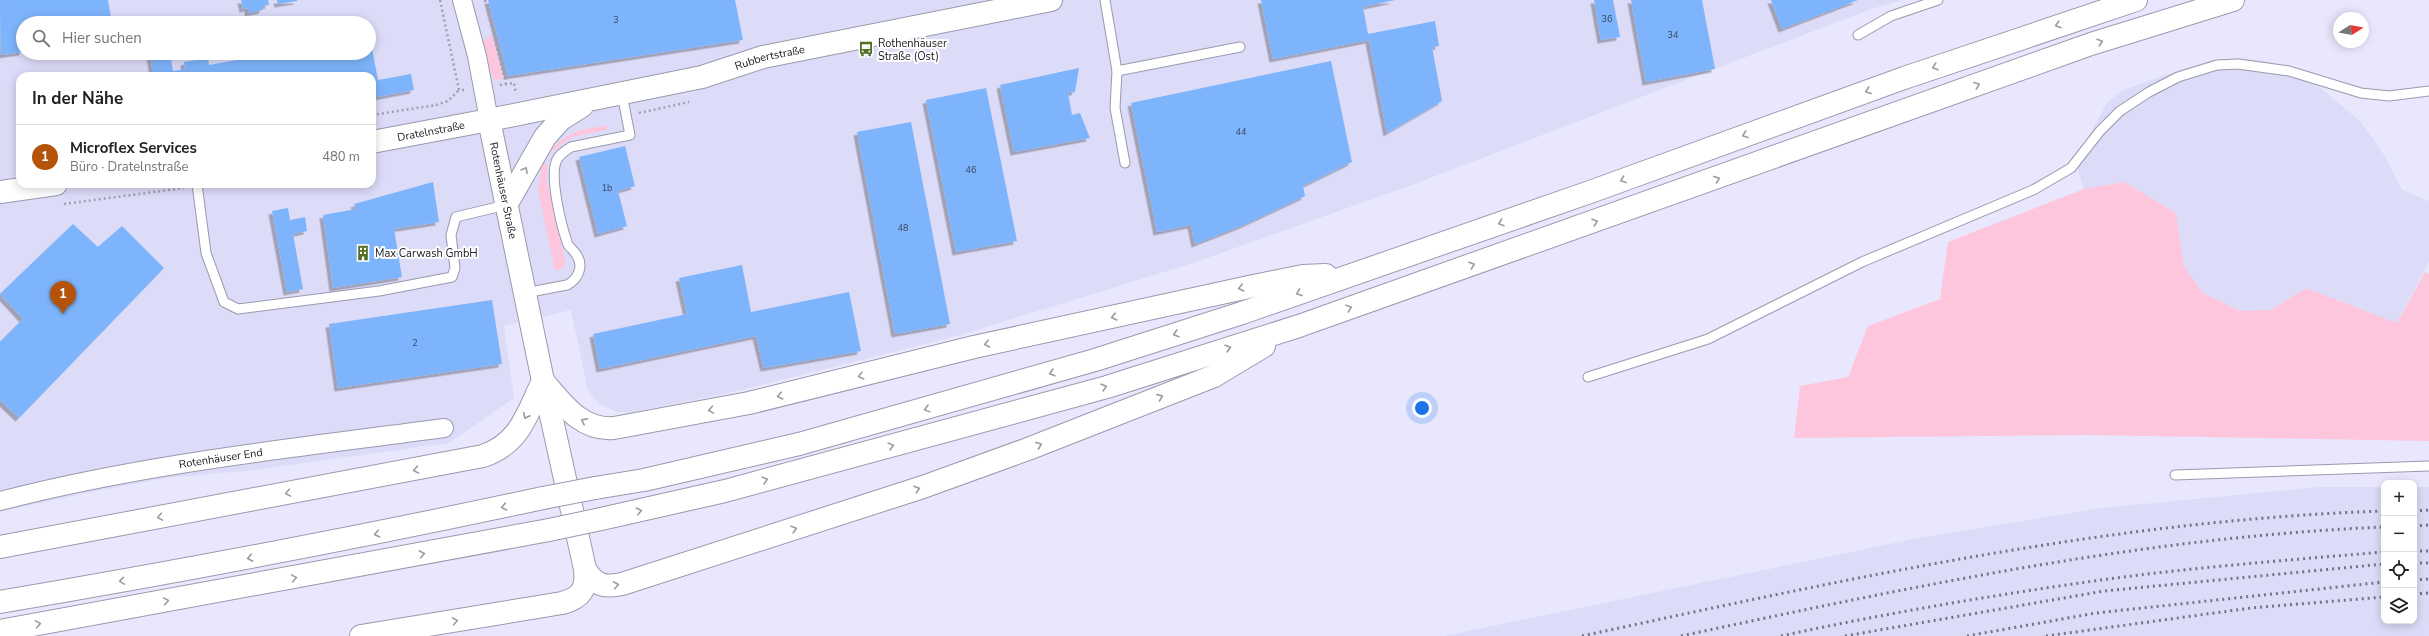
<!DOCTYPE html>
<html lang="de">
<meta charset="utf-8">
<style>
body{margin:0;font-family:"Nunito Sans",sans-serif;background:#f2f2f2;color:#222}
.controls{position:absolute;right:12px;bottom:12px;display:grid;overflow:hidden;border-radius:8px;box-shadow:0 2px 10px #0003}
.controls button{width:36px;height:36px;display:grid;place-items:center;padding:0;border:0;border-bottom:1px solid #e0e0e0;background:#fff;color:#222;font:20px sans-serif}
.compass{position:absolute;left:2333px;top:12px;width:36px;height:36px;border-radius:50%;background:#fff;box-shadow:0 2px 10px #0003;rotate:79deg}
.you{position:absolute;left:1422px;top:408px;width:14px;height:14px;margin:-10px;border:3px solid #fff;border-radius:50%;background:#1a73e8;box-shadow:0 0 0 6px #1a73e833}
.badge{display:grid;place-items:center;width:26px;height:26px;border-radius:50%;background:#b45309;color:#fff;font-size:13px;font-weight:700}
.pin{position:absolute;translate:-50% -33px;filter:drop-shadow(0 1px 2px #0008)}
.pin::after{content:'';position:absolute;top:21px;width:14px;height:12px;background:inherit;clip-path:polygon(0 0,100% 0,50% 100%)}
.list{margin:0;padding:0;list-style:none}
h2{display:flex;justify-content:space-between;align-items:center;height:52px;margin:0;padding:0 16px;font-size:17px}
h2 small{font-size:13px;font-weight:400;color:#767676}
.list li{display:grid;grid-template-columns:26px 1fr auto;gap:12px;align-items:center;box-sizing:border-box;height:64px;padding:0 16px;border-top:1px solid #e0e0e0}
.list b{display:block;font-size:15px;white-space:nowrap}
.list p{margin:0;font-size:13px;white-space:nowrap;color:#767676}
.list em{font-size:13px;font-style:normal;color:#767676}
.icon{flex:none;width:22px;height:22px;fill:none;stroke:currentColor;stroke-width:2;stroke-linecap:round;stroke-linejoin:round}
.map{position:relative;flex:none;width:2429px;height:636px;overflow:hidden}
.search{position:absolute;background:#fff;box-shadow:0 2px 10px #0003;left:16px;top:16px;width:360px;height:44px;display:flex;align-items:center;gap:10px;box-sizing:border-box;padding:0 14px;border-radius:22px;color:#767676;font-size:15px}
.panel{position:absolute;background:#fff;box-shadow:0 2px 10px #0003;left:16px;top:72px;width:360px;height:116px;border-radius:12px}
.map>svg:first-child{display:block}
.built{fill:#dcdbf8;fill-rule:evenodd}
.green{fill:#fec6dd}
.building{fill:#7eb4fb;filter:url(#shadow)}
.lines{fill:none;stroke-linecap:round;stroke-linejoin:round}
.service-casing{stroke:#9a99ad;stroke-width:11}
.minor-casing{stroke:#9a99ad;stroke-width:20}
.tertiary-casing{stroke:#9a99ad;stroke-width:24}
.secondary-casing{stroke:#9a99ad;stroke-width:24}
.trunk-casing{stroke:#9a99ad;stroke-width:24}
.path{stroke:#a1a0b1;stroke-width:2.5;stroke-dasharray:2 3;stroke-linecap:butt}
.service{stroke:#fff;stroke-width:9}
.minor{stroke:#fff;stroke-width:18}
.tertiary{stroke:#fff;stroke-width:22}
.secondary{stroke:#fff;stroke-width:22}
.trunk{stroke:#fff;stroke-width:22}
.rail{stroke:#747481;stroke-width:3;stroke-dasharray:2 4;stroke-linecap:butt}
.trunk-bridge-casing{stroke:#9a99ad;stroke-width:24;stroke-linecap:butt}
.trunk-bridge{stroke:#fff;stroke-width:22}
.oneway{stroke:#9b9b9e}
.labels{text-anchor:middle;dominant-baseline:central;stroke-width:4;stroke-linejoin:round;paint-order:stroke}
.number-label{font-size:9px;fill:#38455c}
.poi-label{font-size:11px;fill:#202027;stroke:#fff;text-anchor:start}
.street-label{font-size:11px;fill:#202027;stroke:#fff}
</style>
<div class="map">
<svg width="2429" height="636" viewBox="0 0 2429 636">
<defs>
<filter id="shadow"><feDropShadow dx="-3.5" dy="3.5" stdDeviation="0" flood-color="#0004"/></filter>
</defs>
<rect width="100%" height="100%" fill="#e8e7fd"/>
<!-- built -->
<g class="built">
<path d="M0 0H1903L1871 9 1409 186 1196 262 957 336 733 392 632 412H618L600 404 588 391 571 310 504 326 514 398 449 443 254 470 167 478 81 494 0 512ZM23 23H369V53H23ZM20 76H372V184H20Z"/>
<polygon points="2240,58 2271,62 2298,69 2361,122 2386,158 2402,190 2429,201 2429,261 2397,323 2306,288 2271,310 2240,311 2203,293 2184,267 2176,213 2124,182 2084,189 2078,170 2086,141 2107,103 2121,91 2182,69 2213,60"/>
<polygon points="2319,487 2384,487 2384,621 2414,621 2414,487 2429,487 2429,636 1444,636 1919,538 2103,508"/>
</g>
<!-- green -->
<g class="green">
<polygon points="492,35 503,79 495,80 490,70 483,41"/>
<path d="M608 125 606 130 572 137 554 151 552 149C567 131 586 129 608 125Z"/>
<polygon points="542,164 548,165 546,178 566,264 559,270 555,270 538,190"/>
<polygon points="2124,182 2176,213 2184,267 2203,293 2240,311 2271,310 2306,288 2397,323 2425,272 2429,274 2429,441 2087,435 1794,438 1800,386 1848,377 1868,326 1940,299 1948,242 2084,189"/>
</g>
<!-- building -->
<g class="building">
<polygon points="0,0 108,0 112,23 23,23 23,52 1,55"/>
<polygon points="241,0 268,0 269,5 262,6 263,10 248,13 248,8 243,9"/>
<polygon points="277,0 297,0 297,1 278,4"/>
<polygon points="488,0 735,0 743,40 508,76"/>
<polygon points="1261,0 1395,0 1363,7 1368,34 1435,21 1439,46 1432,47 1442,101 1387,133 1369,40 1273,59"/>
<polygon points="1594,0 1613,0 1620,37 1601,40"/>
<polygon points="1631,0 1702,0 1715,69 1646,82"/>
<polygon points="1771,0 1858,0 1782,29"/>
<polygon points="366,21 367,23 356,23 356,22"/>
<polygon points="370,38 378,80 411,74 414,90 372,98 372,76 147,76 153,74 150,53 170,53 173,71 185,69 184,62 208,58 209,65 277,53 369,53"/>
<polygon points="1331,61 1352,162 1303,186 1305,196 1241,226 1195,244 1191,225 1157,232 1131,103"/>
<polygon points="1079,68 1075,92 1068,93 1072,115 1080,113 1090,138 1014,152 1000,85"/>
<polygon points="96,72 96,76 77,76 77,75"/>
<polygon points="986,88 1017,241 956,252 926,100"/>
<polygon points="911,122 950,324 895,334 857,132"/>
<polygon points="625,146 635,186 618,191 627,226 598,234 579,157"/>
<polygon points="433,182 439,222 394,229 402,277 333,288 323,215 356,209 354,204"/>
<polygon points="288,208 290,220 305,217 307,231 293,234 303,289 287,292 272,211"/>
<polygon points="73,224 98,247 122,226 164,268 19,418 0,400 0,342 23,319 0,294"/>
<polygon points="742,265 751,312 849,292 861,351 764,368 756,336 600,369 593,334 687,314 679,278"/>
<polygon points="492,300 502,364 338,388 329,324"/>
</g>
<g class="lines">
<!-- service casing -->
<g class="service-casing">
<g id="service">
<polyline points="1105,0 1117,71 1115,108 1125,163"/>
<polyline points="1858,35 1891,16 1938,0"/>
<polyline points="1117,71 1240,47"/>
<polyline points="197,184 206,253 224,302 238,309 379,291 452,277 455,268 451,235 456,217 506,205"/>
<path d="M525 293 567 285C579 279 584 265 576 254 573 249 568 247 567 242 561 224 550 179 556 162 558 155 565 151 571 147L630 135 622 94"/>
<polyline points="1588,377 1708,339 1862,262 2033,190 2071,168 2100,131 2120,111 2149,92 2178,77 2217,65 2238,64 2289,71 2361,93 2389,96 2429,91"/>
<polyline points="2175,475 2429,466"/>
</g>
</g>
<!-- minor casing -->
<g class="minor-casing">
<g id="minor">
<polyline points="462,0 477,56 489,120"/>
<path id="s1" d="M0 501C146 463 295 448 444 428"/>
</g>
</g>
<!-- tertiary casing -->
<g class="tertiary-casing">
<g id="tertiary">
<path id="s2" d="M489 120 702 77 763 57 1051 0"/>
<polyline points="506,205 545,137 560,120 582,106"/>
</g>
</g>
<!-- secondary casing -->
<g class="secondary-casing">
<g id="secondary">
<path id="s3" d="M372 142 489 120 543 381"/>
<polyline points="0,192 56,184"/>
</g>
</g>
<!-- trunk casing -->
<g class="trunk-casing">
<g id="trunk">
<path d="M543 381C562 403 581 431 614 428L749 403 974 347 1249 287 1303 276 1326 275"/>
<polyline points="595,488 644,480 799,444 1095,360 1242,313 1590,192 1904,78 2136,0"/>
<polyline points="601,519 725,491 1107,387 1299,326 2091,44 2233,0"/>
<path d="M0 547 483 456C521 443 527 413 543 381"/>
<path d="M585 569C594 585 604 588 622 584L923 487 1028 449 1214 376 1264 346"/>
<path d="M0 602C182 571 362 537 543 498"/>
<polyline points="0,631 549,530"/>
<path d="M361 636 562 603C582 598 587 588 585 569L544 384"/>
</g>
</g>
<!-- path -->
<g class="path">
<polyline points="440,0 459,90 464,90"/>
<polyline points="485,0 506,84"/>
<polyline points="500,85 514,83 516,94"/>
<polyline points="436,105 448,101 459,90"/>
<polyline points="639,113 689,102"/>
<polyline points="372,115 436,105"/>
<polyline points="211,186 236,184"/>
<polyline points="64,204 184,188"/>
</g>
<!-- service -->
<use href="#service" class="service"/>
<!-- minor -->
<use href="#minor" class="minor"/>
<!-- tertiary -->
<use href="#tertiary" class="tertiary"/>
<!-- secondary -->
<use href="#secondary" class="secondary"/>
<!-- trunk -->
<use href="#trunk" class="trunk"/>
<!-- rail -->
<g class="rail">
<polyline points="2414,511 2429,510"/>
<polyline points="2414,526 2429,525"/>
<polyline points="2414,551 2429,551"/>
<polyline points="2414,563 2429,563"/>
<polyline points="2414,580 2429,579"/>
<polyline points="2414,594 2429,593"/>
<path d="M1582 636C1847 579 2112 520 2384 511"/>
<path d="M1681 636C1915 586 2145 537 2384 527"/>
<path d="M1781 636C1887 613 1994 595 2101 580 2195 567 2290 560 2384 552"/>
<polyline points="1845,636 2104,591 2384,564"/>
<polyline points="1967,636 2096,613 2384,582"/>
<polyline points="2046,636 2251,608 2384,597"/>
</g>
<!-- trunk-bridge casing -->
<g class="trunk-bridge-casing">
<g id="trunk-bridge">
<polyline points="543,498 595,488"/>
<polyline points="549,530 601,519"/>
</g>
</g>
<!-- trunk-bridge -->
<use href="#trunk-bridge" class="trunk-bridge"/>
</g>
<!-- one-way arrows -->
<defs><path id="oneway-chevron" d="M-2-3.5L2.5 0L-2 3.5" fill="none" stroke-width="1.6" stroke-linecap="round" stroke-linejoin="round"/></defs>
<g class="oneway">
<use href="#oneway-chevron" transform="translate(2058 25) rotate(162)"/>
<use href="#oneway-chevron" transform="translate(2100 42) rotate(-18)"/>
<use href="#oneway-chevron" transform="translate(1935 67) rotate(161)"/>
<use href="#oneway-chevron" transform="translate(1977 85) rotate(-20)"/>
<use href="#oneway-chevron" transform="translate(1868 91) rotate(160)"/>
<use href="#oneway-chevron" transform="translate(1745 135) rotate(160)"/>
<use href="#oneway-chevron" transform="translate(525 170) rotate(-60)"/>
<use href="#oneway-chevron" transform="translate(1717 179) rotate(-20)"/>
<use href="#oneway-chevron" transform="translate(1623 180) rotate(160)"/>
<use href="#oneway-chevron" transform="translate(1595 222) rotate(-19)"/>
<use href="#oneway-chevron" transform="translate(1501 223) rotate(161)"/>
<use href="#oneway-chevron" transform="translate(1472 265) rotate(-19)"/>
<use href="#oneway-chevron" transform="translate(1241 288) rotate(167)"/>
<use href="#oneway-chevron" transform="translate(1299 293) rotate(160)"/>
<use href="#oneway-chevron" transform="translate(1349 308) rotate(-19)"/>
<use href="#oneway-chevron" transform="translate(1114 317) rotate(167)"/>
<use href="#oneway-chevron" transform="translate(1176 334) rotate(162)"/>
<use href="#oneway-chevron" transform="translate(987 344) rotate(168)"/>
<use href="#oneway-chevron" transform="translate(1228 348) rotate(-18)"/>
<use href="#oneway-chevron" transform="translate(1052 373) rotate(164)"/>
<use href="#oneway-chevron" transform="translate(861 376) rotate(166)"/>
<use href="#oneway-chevron" transform="translate(1104 387) rotate(-16)"/>
<use href="#oneway-chevron" transform="translate(780 396) rotate(167)"/>
<use href="#oneway-chevron" transform="translate(1160 397) rotate(-22)"/>
<use href="#oneway-chevron" transform="translate(927 409) rotate(165)"/>
<use href="#oneway-chevron" transform="translate(711 410) rotate(170)"/>
<use href="#oneway-chevron" transform="translate(526 416) rotate(116)"/>
<use href="#oneway-chevron" transform="translate(584 421) rotate(-152)"/>
<use href="#oneway-chevron" transform="translate(1039 445) rotate(-22)"/>
<use href="#oneway-chevron" transform="translate(891 446) rotate(-15)"/>
<use href="#oneway-chevron" transform="translate(416 470) rotate(170)"/>
<use href="#oneway-chevron" transform="translate(765 480) rotate(-15)"/>
<use href="#oneway-chevron" transform="translate(917 489) rotate(-18)"/>
<use href="#oneway-chevron" transform="translate(288 493) rotate(170)"/>
<use href="#oneway-chevron" transform="translate(504 507) rotate(168)"/>
<use href="#oneway-chevron" transform="translate(639 511) rotate(-13)"/>
<use href="#oneway-chevron" transform="translate(160 517) rotate(170)"/>
<use href="#oneway-chevron" transform="translate(794 529) rotate(-18)"/>
<use href="#oneway-chevron" transform="translate(377 534) rotate(168)"/>
<use href="#oneway-chevron" transform="translate(422 554) rotate(-11)"/>
<use href="#oneway-chevron" transform="translate(250 558) rotate(169)"/>
<use href="#oneway-chevron" transform="translate(294 578) rotate(-10)"/>
<use href="#oneway-chevron" transform="translate(122 581) rotate(171)"/>
<use href="#oneway-chevron" transform="translate(616 585) rotate(-10)"/>
<use href="#oneway-chevron" transform="translate(166 601) rotate(-10)"/>
<use href="#oneway-chevron" transform="translate(455 621) rotate(-10)"/>
<use href="#oneway-chevron" transform="translate(38 624) rotate(-10)"/>
</g>
<!-- icons -->
<defs>
<g id="bus-bare" transform="scale(1.2)"><path d="M-5-6H5V4H4V6H2V4H-2V6H-4V4H-5ZM-3.5-4V0h7V-4ZM-3.5 1.2v1.5H-2V1.2ZM2 1.2v1.5H3.5V1.2Z" fill="#536f23" stroke="#fff" stroke-width="2.5" paint-order="stroke"/></g>
<g id="building-bare" transform="scale(1.2)"><path d="M-4-6H4V6H1V3H-1V6H-4ZM-2.5-4.3h1.7v1.8h-1.7ZM.8-4.3h1.7v1.8H.8ZM-2.5-1h1.7V.8h-1.7ZM.8-1h1.7V.8H.8Z" fill="#536f23" stroke="#fff" stroke-width="2.5" paint-order="stroke"/></g>
</defs>
<g fill-rule="evenodd">
<use href="#bus-bare" x="866" y="49"/>
<use href="#building-bare" x="363" y="253"/>
</g>
<g class="labels">
<!-- number labels -->
<g class="number-label">
<text x="1607" y="19">36</text>
<text x="616" y="20">3</text>
<text x="1673" y="35">34</text>
<text x="1241" y="132">44</text>
<text x="971" y="170">46</text>
<text x="607" y="188">1b</text>
<text x="903" y="228">48</text>
<text x="415" y="343">2</text>
</g>
<!-- poi labels -->
<g class="poi-label">
<text x="878" y="43">Rothenhäuser<tspan x="878" dy="13">Straße (Ost)</tspan></text>
<text x="375" y="253">Max Carwash GmbH</text>
</g>
<!-- street labels -->
<g class="street-label">
<text stroke="none"><textPath href="#s2" startOffset="288">Rubbertstraße</textPath></text>
<text stroke="none"><textPath href="#s3" startOffset="60">Dratelnstraße</textPath></text>
<text stroke="none"><textPath href="#s3" startOffset="191">Rotenhäuser Straße</textPath></text>
<text stroke="none"><textPath href="#s1" startOffset="225">Rotenhäuser End</textPath></text>
</g>
</g>
</svg>
<div class="controls">
<button>+</button>
<button>−</button>
<button><svg class="icon" aria-label="locate" viewBox="0 0 24 24"><circle cx="12" cy="12" r="6"/><path d="M12 2v4M12 18v4M2 12h4M18 12h4"/></svg></button>
<button><svg class="icon" aria-label="layers" viewBox="0 0 24 24"><path d="M12 4l9 5-9 5-9-5zM3 14l9 5 9-5"/></svg></button>
</div>
<svg class="compass" viewBox="-18 -18 36 36"><path d="M0-13l5 13h-10z" fill="#e53935"/><path d="M0 13l5-13h-10z" fill="#767676"/></svg>
<div class="you"></div>
<div class="pin badge" style="left:63px;top:314px">1</div>
<div class="search"><svg class="icon" aria-label="search" viewBox="0 0 24 24"><circle cx="10" cy="10" r="6"/><path d="M15 15l6 6"/></svg>Hier suchen</div>
<section class="panel">
<h2>In der Nähe<small></small></h2>
<ul class="list">
<li><span class="badge">1</span><div><b>Microflex Services</b><p>Büro · Dratelnstraße</p></div><em>480 m</em></li>
</ul>
</section>
</div>
